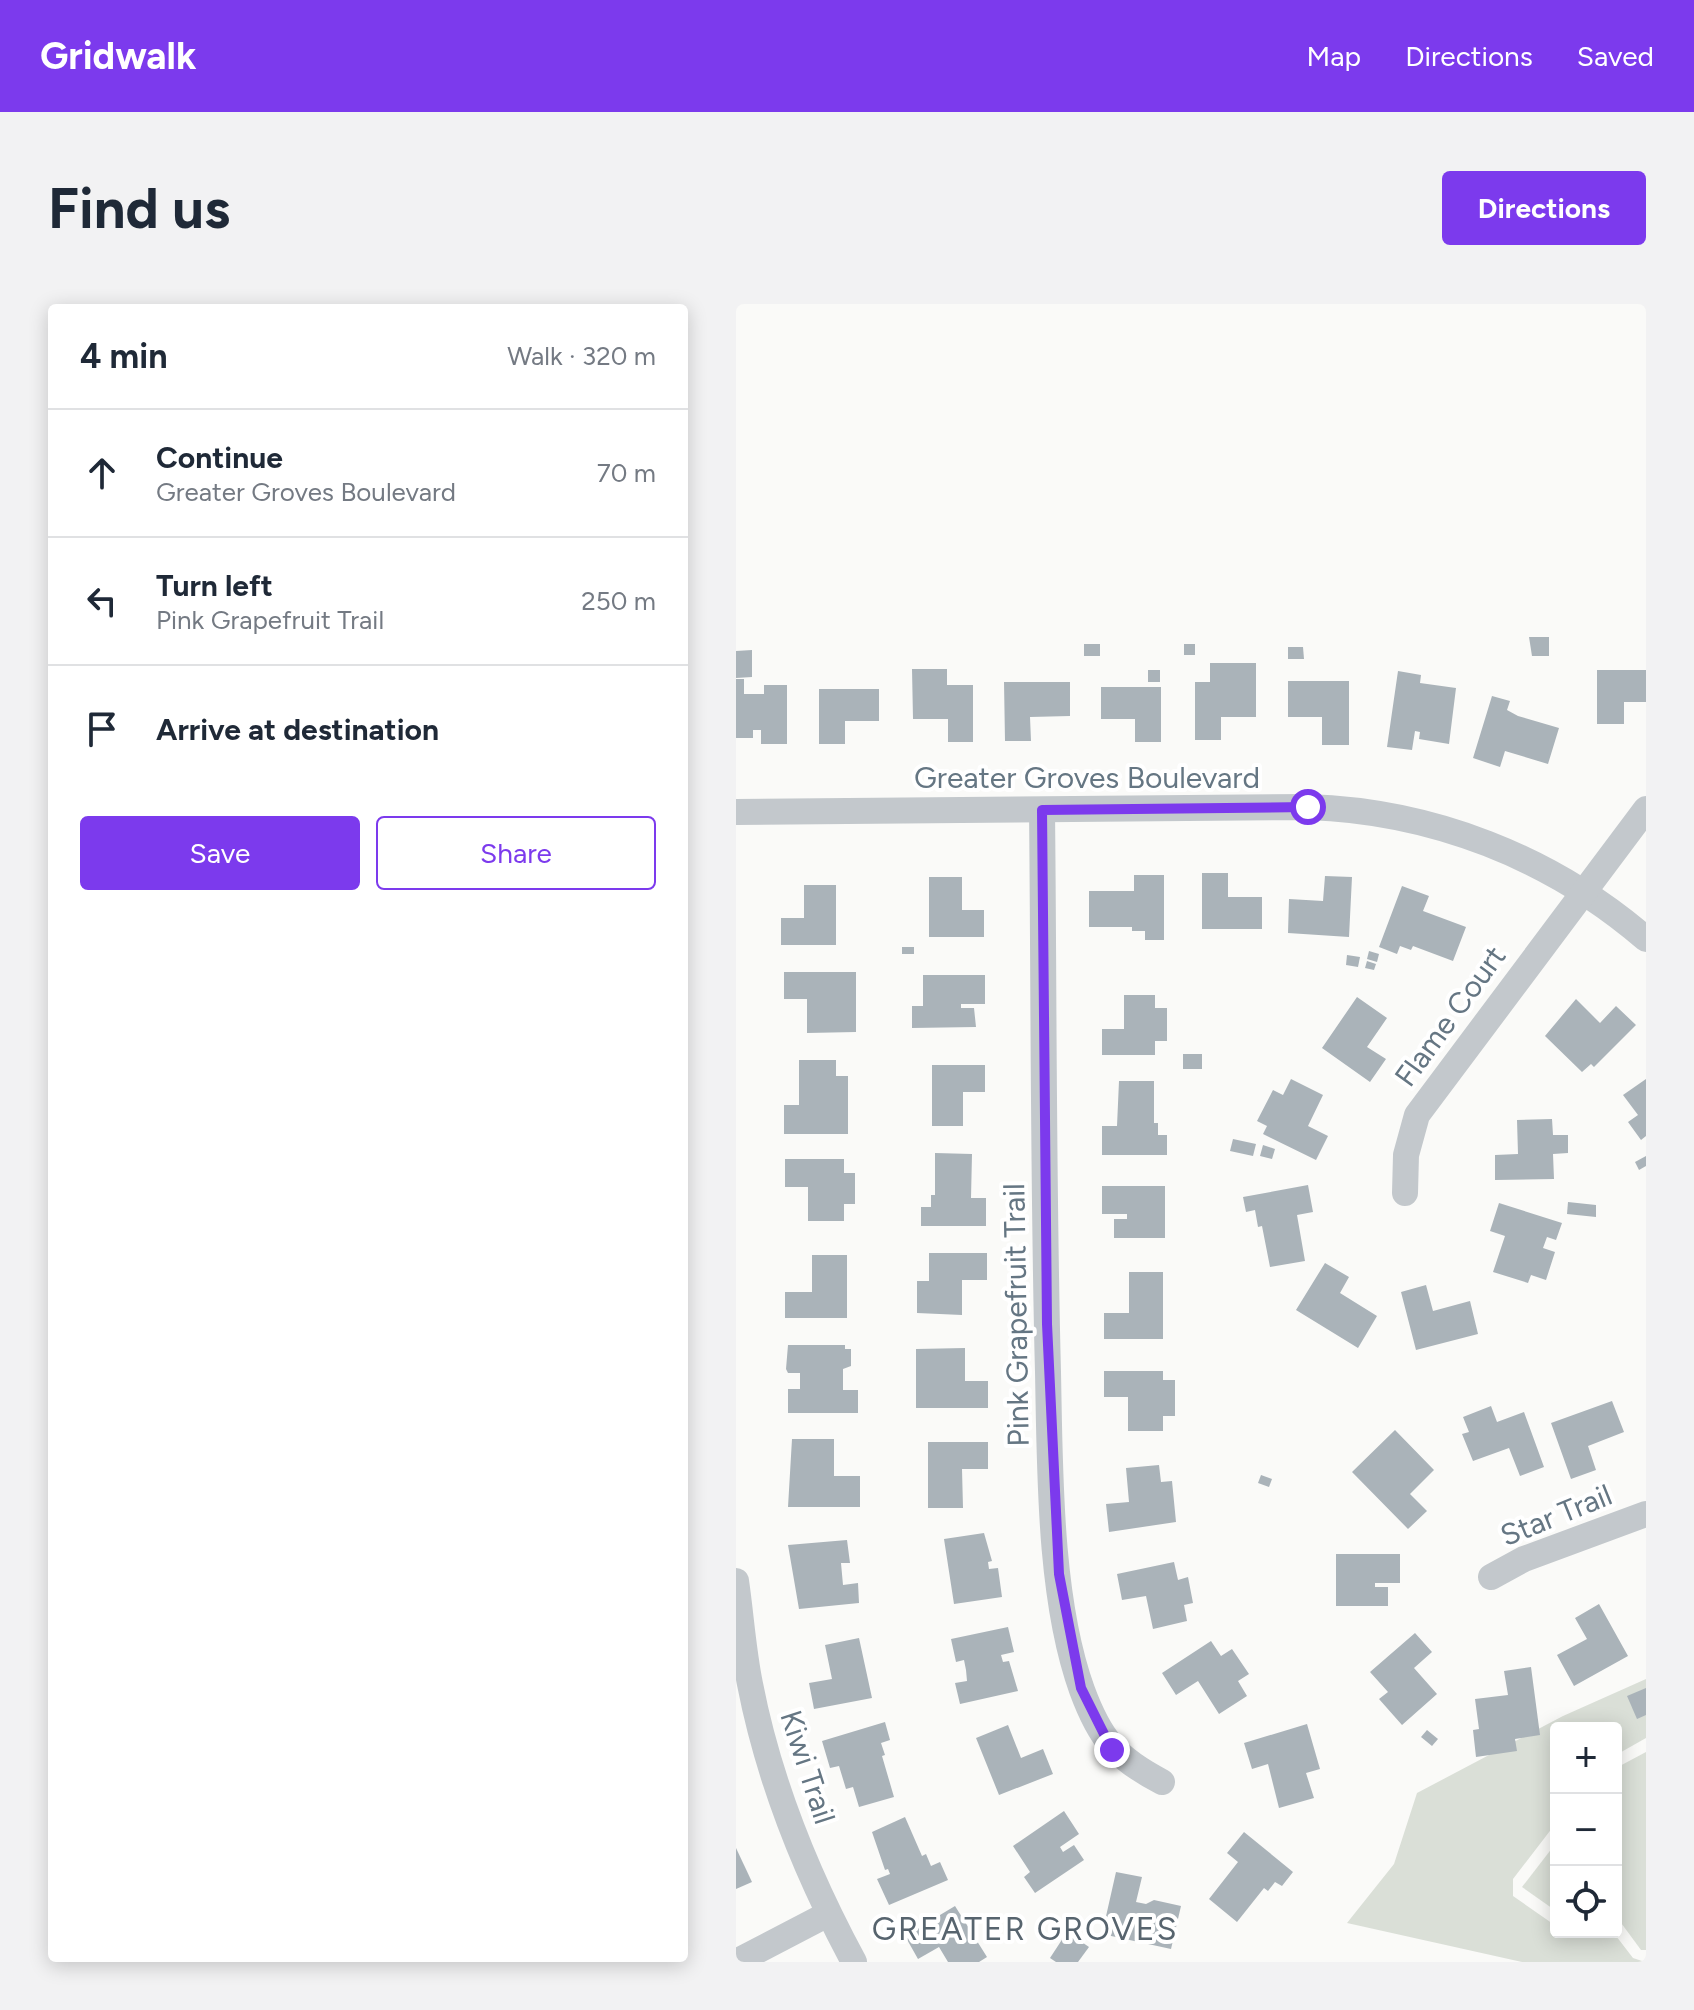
<!DOCTYPE html>
<meta charset="utf-8">
<style>
body{margin:0;font-family:Figtree,sans-serif;background:#f2f2f3;color:#1f2937}
.controls{position:absolute;right:24px;bottom:24px;display:grid;overflow:hidden;border-radius:8px;box-shadow:0 4px 20px #0003}
.controls button{width:72px;height:72px;display:grid;place-items:center;padding:0;border:0;border-bottom:2px solid #e0e1e3;background:#fff;color:#1f2937;font:40px sans-serif}
.stop{position:absolute;width:24px;height:24px;margin:-18px;border:6px solid #7c3aed;border-radius:50%;background:#fff}
.stop.end{background:#7c3aed;border-color:#fff;box-shadow:0 2px 8px #0008}
.list{margin:0;padding:0;list-style:none}
h2{display:flex;justify-content:space-between;align-items:center;height:104px;margin:0;padding:0 32px;font-size:34px}
h2 small{font-size:26px;font-weight:400;color:#747a83}
.list li{display:grid;grid-template-columns:52px 1fr auto;gap:24px;align-items:center;box-sizing:border-box;height:128px;padding:0 32px;border-top:2px solid #e0e1e3}
.list b{display:block;font-size:30px;white-space:nowrap}
.list p{margin:0;font-size:26px;white-space:nowrap;color:#747a83}
.list em{font-size:26px;font-style:normal;color:#747a83}
.actions{display:flex;gap:16px;padding:24px 32px}
.actions a{flex:1;padding:18px 0;border:2px solid #7c3aed;border-radius:8px;text-align:center;font-size:28px;color:#7c3aed}
.actions .main{background:#7c3aed;color:#fff}
.icon{flex:none;width:44px;height:44px;fill:none;stroke:currentColor;stroke-width:2;stroke-linecap:round;stroke-linejoin:round}
.map{position:relative;flex:none;width:910px;height:1658px;overflow:hidden;border-radius:8px}
header{display:flex;align-items:center;gap:48px;box-sizing:border-box;height:112px;padding:0 40px;background:#7c3aed;color:#fff}
header strong{font-size:38px}
nav{display:flex;gap:44px;margin-inline-start:auto;font-size:28px}
.intro{display:flex;align-items:center;justify-content:space-between;box-sizing:border-box;height:192px;padding:0 48px}
h1{margin:0;font-size:56px}
.button{padding:20px 36px;border-radius:8px;background:#7c3aed;color:#fff;font-size:28px;font-weight:700}
main{display:flex;gap:48px;padding:0 48px}
aside{flex:1;background:#fff;border-radius:8px;box-shadow:0 4px 20px #0003}
.map>svg:first-child{display:block}
.green{fill:#dadfd7}
.building{fill:#aab3b9}
.lines{fill:none;stroke-linecap:round;stroke-linejoin:round}
.minor{stroke:#c3c8cc;stroke-width:26}
.route{stroke:#7c3aed;stroke-width:10}
.labels{text-anchor:middle;dominant-baseline:central;stroke-width:8;stroke-linejoin:round;paint-order:stroke}
.street-label{font-size:30px;fill:#657683;stroke:#fff}
.neighbourhood-label{font-size:32px;letter-spacing:2px;fill:#57646e;stroke:#fff}
</style>
<header>
<strong>Gridwalk</strong>
<nav><a>Map</a><a>Directions</a><a>Saved</a></nav>
</header>
<div class="intro"><h1>Find us</h1><a class="button">Directions</a></div>
<main>
<aside>
<h2>4 min<small>Walk · 320 m</small></h2>
<ul class="list">
<li><svg class="icon" aria-label="ahead" viewBox="0 0 24 24"><path d="M12 20V5M6 11l6-6 6 6"/></svg><div><b>Continue</b><p>Greater Groves Boulevard</p></div><em>70 m</em></li>
<li><svg class="icon" aria-label="left" viewBox="0 0 24 24"><path d="M17 20v-9H6M10 6l-5 5 5 5"/></svg><div><b>Turn left</b><p>Pink Grapefruit Trail</p></div><em>250 m</em></li>
<li><svg class="icon" aria-label="arrive" viewBox="0 0 24 24"><path d="M6 21V4h12l-3 4 3 4H6"/></svg><div><b>Arrive at destination</b></div></li>
</ul>
<div class="actions"><a class="main">Save</a><a>Share</a></div>
</aside>
<div class="map">
<svg width="910" height="1658" viewBox="0 0 910 1658">
<rect width="100%" height="100%" fill="#fafaf8"/>
<!-- green -->
<g class="green">
<polygon points="910,1375 910,1434 880,1451 880,1424 820,1424 820,1519 777,1575 777,1592 820,1622 820,1628 877,1628 897,1654 909,1658 786,1658 611,1619 658,1560 681,1489 827,1412"/>
<polygon points="910,1448 910,1646 905,1646 880,1612 880,1464"/>
<polygon points="820,1539 820,1607 786,1583"/>
</g>
<!-- building -->
<g class="building">
<polygon points="793,333 813,333 813,352 796,352"/>
<rect x="348" y="340" width="16" height="12"/>
<rect x="448" y="340" width="11" height="11"/>
<polygon points="552,343 567,343 568,355 552,355"/>
<polygon points="16,346 16,373 0,374 0,347"/>
<polygon points="474,359 520,359 520,413 485,413 485,436 459,436 459,378 474,378"/>
<polygon points="176,365 211,365 211,381 237,381 237,438 212,438 212,415 177,415"/>
<rect x="412" y="366" width="12" height="12"/>
<polygon points="861,366 910,366 910,398 888,398 888,420 861,420"/>
<polygon points="662,367 685,371 684,379 720,384 713,440 683,435 684,428 679,427 676,446 651,443"/>
<polygon points="0,375 8,375 8,390 28,390 28,381 51,381 51,440 25,440 25,426 17,426 17,434 0,434"/>
<polygon points="552,377 613,377 613,441 586,441 586,413 552,413"/>
<polygon points="268,378 334,378 334,412 294,413 295,437 269,437"/>
<polygon points="365,383 425,383 425,438 399,438 399,415 365,415"/>
<polygon points="83,385 143,385 143,417 109,417 109,440 83,440"/>
<polygon points="756,392 774,397 771,406 782,412 823,424 812,460 769,447 764,463 737,454"/>
<polygon points="466,569 492,569 492,593 526,593 526,625 466,625"/>
<polygon points="398,571 428,571 428,636 409,636 409,627 396,627 396,623 353,623 353,587 398,587"/>
<polygon points="589,572 616,573 613,633 552,629 553,595 587,597"/>
<polygon points="193,573 226,573 226,606 248,606 248,633 193,633"/>
<polygon points="68,581 100,581 100,641 45,641 45,614 68,614"/>
<polygon points="666,582 693,592 687,607 730,623 717,657 677,642 675,646 664,642 661,650 643,643"/>
<rect x="166" y="643" width="12" height="7"/>
<polygon points="633,647 643,650 641,658 631,655"/>
<polygon points="611,651 624,653 622,663 610,661"/>
<polygon points="631,657 640,660 638,666 629,664"/>
<polygon points="48,668 120,668 120,728 71,729 71,695 48,695"/>
<polygon points="187,671 249,671 249,700 225,700 225,704 238,704 240,723 176,724 176,702 187,702"/>
<polygon points="388,691 419,691 419,704 431,704 431,737 419,737 419,751 366,751 366,725 388,725"/>
<polygon points="621,693 651,714 631,743 650,755 634,778 586,744"/>
<polygon points="840,695 864,719 880,702 900,721 858,763 855,760 846,768 809,732"/>
<rect x="447" y="750" width="19" height="15"/>
<polygon points="63,756 100,756 100,772 112,772 112,830 48,830 48,801 63,801"/>
<polygon points="196,761 249,761 249,788 227,788 227,822 196,822"/>
<polygon points="555,775 587,791 572,822 592,832 580,856 527,830 531,822 521,817 537,786 547,791"/>
<polygon points="910,775 910,832 905,836 892,818 902,811 887,791"/>
<polygon points="383,777 418,777 418,819 422,819 422,831 431,831 431,851 366,851 366,822 381,822"/>
<polygon points="816,815 817,831 832,831 832,849 817,850 818,875 759,876 759,851 782,850 781,816"/>
<polygon points="497,835 520,840 517,852 494,847"/>
<polygon points="527,841 539,845 536,855 524,852"/>
<polygon points="199,849 236,850 235,894 250,894 250,922 185,922 185,903 195,903 195,891 199,891"/>
<polygon points="910,852 910,862 903,866 899,858"/>
<polygon points="49,855 108,855 108,869 119,869 119,900 108,900 108,917 72,917 72,883 49,883"/>
<polygon points="572,881 577,908 561,911 569,957 534,963 526,922 522,923 519,906 510,908 507,893"/>
<polygon points="366,882 429,882 429,934 378,934 378,915 391,915 391,910 366,910"/>
<polygon points="832,898 860,901 860,913 831,910"/>
<polygon points="763,899 826,919 820,936 811,933 807,944 819,948 810,976 795,971 792,979 757,968 769,932 754,927"/>
<polygon points="193,949 251,949 251,976 226,976 226,1011 181,1009 181,977 193,977"/>
<polygon points="76,951 111,951 111,1014 49,1014 49,988 76,988"/>
<polygon points="589,959 613,973 604,989 641,1012 622,1044 560,1006"/>
<polygon points="393,968 427,968 427,1035 368,1035 368,1009 393,1009"/>
<polygon points="690,981 697,1007 734,997 742,1030 680,1046 665,988"/>
<polygon points="52,1041 109,1041 109,1045 115,1045 115,1062 107,1065 107,1086 122,1086 122,1109 52,1109 52,1085 64,1085 64,1069 52,1069 50,1065"/>
<polygon points="229,1044 229,1077 252,1077 252,1104 180,1104 180,1045"/>
<polygon points="368,1067 427,1067 427,1076 439,1076 439,1112 427,1112 427,1127 392,1127 392,1093 368,1093"/>
<polygon points="876,1097 888,1128 852,1142 860,1166 835,1175 815,1119"/>
<polygon points="755,1102 761,1118 788,1108 808,1163 784,1172 773,1144 737,1157 726,1130 733,1128 727,1113"/>
<polygon points="659,1126 698,1166 674,1190 691,1207 672,1225 616,1168"/>
<polygon points="56,1135 98,1135 98,1172 124,1172 124,1203 52,1203"/>
<polygon points="192,1138 252,1138 252,1165 226,1165 227,1204 192,1204"/>
<polygon points="423,1161 425,1178 436,1177 440,1218 373,1228 370,1200 393,1198 390,1164"/>
<polygon points="525,1171 536,1175 533,1183 522,1179"/>
<polygon points="248,1229 256,1257 252,1258 253,1265 262,1264 266,1293 218,1300 208,1235"/>
<polygon points="111,1236 114,1259 105,1259 107,1281 122,1279 123,1299 63,1305 52,1241"/>
<polygon points="600,1250 664,1250 664,1279 639,1279 639,1283 652,1283 652,1302 600,1302"/>
<polygon points="438,1258 442,1276 452,1273 457,1299 448,1301 451,1317 417,1325 410,1292 386,1296 381,1270"/>
<polygon points="863,1300 892,1352 838,1382 821,1351 851,1335 839,1314"/>
<polygon points="272,1323 278,1348 265,1351 267,1358 273,1357 282,1387 224,1400 219,1379 231,1377 230,1366 228,1356 220,1358 215,1335"/>
<polygon points="679,1329 696,1348 678,1364 701,1390 666,1421 643,1395 652,1388 634,1368"/>
<polygon points="123,1334 136,1394 78,1405 73,1379 96,1375 89,1341"/>
<polygon points="475,1337 485,1352 496,1345 513,1370 502,1377 511,1392 483,1410 462,1377 440,1391 426,1369"/>
<polygon points="795,1363 804,1431 779,1435 781,1447 740,1453 737,1426 743,1425 739,1395 772,1391 768,1367"/>
<polygon points="910,1384 910,1411 901,1415 891,1392"/>
<polygon points="149,1418 154,1436 145,1439 149,1451 146,1452 158,1493 123,1503 117,1483 110,1485 103,1462 94,1464 86,1437"/>
<polygon points="571,1420 584,1465 570,1469 578,1494 543,1504 532,1460 516,1465 508,1439"/>
<polygon points="272,1421 285,1454 307,1445 317,1470 263,1491 240,1434"/>
<polygon points="691,1426 702,1435 696,1442 685,1433"/>
<polygon points="328,1507 343,1530 324,1543 327,1548 338,1541 348,1556 299,1589 288,1573 294,1568 277,1542"/>
<polygon points="169,1513 186,1552 190,1550 195,1562 204,1558 212,1576 153,1601 141,1575 154,1570 152,1565 149,1566 136,1528"/>
<polygon points="508,1528 557,1568 546,1582 539,1578 532,1587 528,1584 501,1618 473,1595 502,1558 491,1549"/>
<polygon points="0,1544 16,1578 0,1585"/>
<polygon points="380,1568 406,1573 400,1598 410,1600 418,1596 445,1602 435,1645 366,1630"/>
<polygon points="219,1602 251,1653 243,1658 212,1658 203,1643 182,1655 169,1632"/>
<polygon points="331,1628 353,1643 342,1658 320,1658 314,1654"/>
</g>
<g class="lines">
<!-- minor -->
<g class="minor">
<path d="M306 506C308 693 307 881 312 1068 314 1165 313 1295 346 1386 364 1435 380 1454 426 1478"/>
<path d="M0 508 572 503C696 507 815 553 910 635"/>
<polyline points="669,889 670,851 681,811 910,505"/>
<polyline points="755,1273 788,1255 910,1210"/>
<path d="M0 1277C5 1311 7 1346 14 1380 33 1478 71 1571 118 1658"/>
<polyline points="0,1658 92,1610"/>
</g>
</g>
<g class="lines">
<!-- route -->
<polyline class="route" points="376,1446 345,1384 323,1270 311,1020 306,506 572,503"/>
</g>
<g class="labels">
<!-- street labels -->
<g class="street-label">
<text x="351" y="473">Greater Groves Boulevard</text>
<text transform="translate(714 712) rotate(-54)">Flame Court</text>
<text transform="translate(280 1011) rotate(-91)">Pink Grapefruit Trail</text>
<text transform="translate(820 1211) rotate(-22)">Star Trail</text>
<text transform="translate(72 1463) rotate(72)">Kiwi Trail</text>
</g>
<!-- neighbourhood labels -->
<g class="neighbourhood-label">
<text x="289" y="1625">GREATER GROVES</text>
</g>
</g>
</svg>
<div class="controls">
<button>+</button>
<button>−</button>
<button><svg class="icon" aria-label="locate" viewBox="0 0 24 24"><circle cx="12" cy="12" r="6"/><path d="M12 2v4M12 18v4M2 12h4M18 12h4"/></svg></button>
</div>
<div class="stop" style="left:572px;top:503px"></div>
<div class="stop end" style="left:376px;top:1446px"></div>
</div>
</main>
